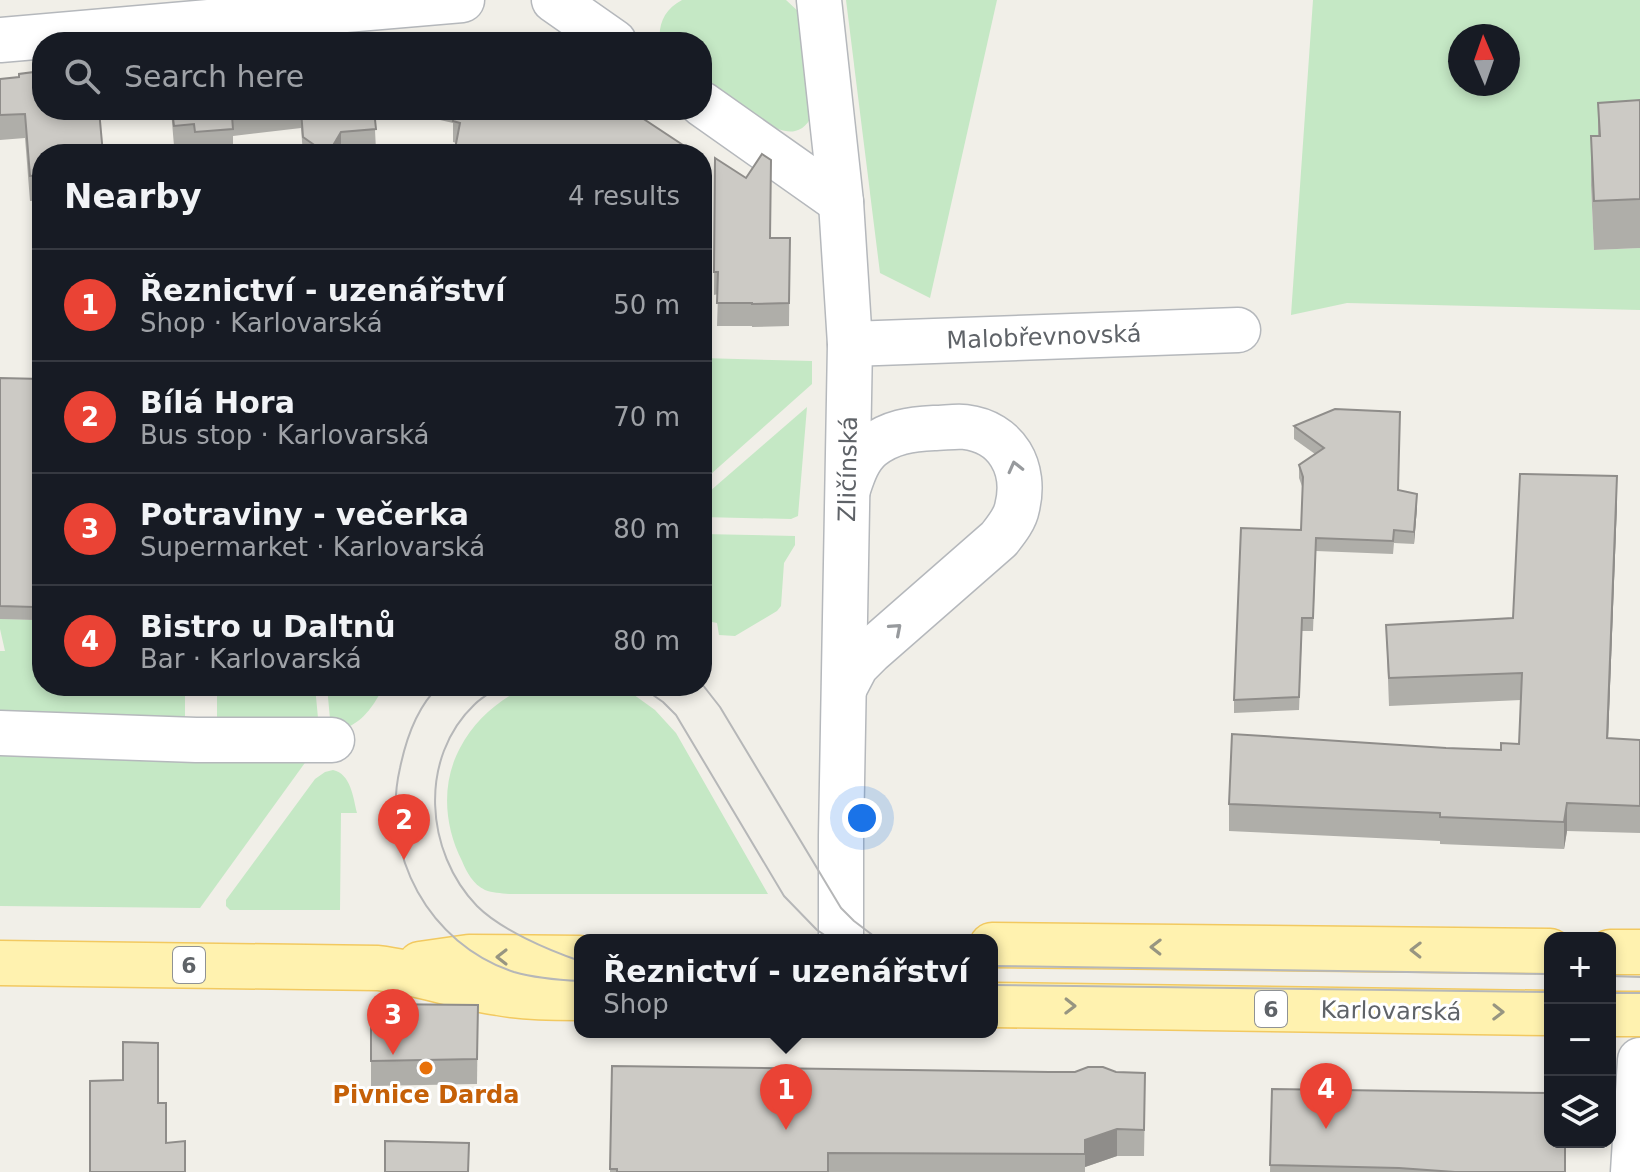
<!DOCTYPE html>
<meta charset="utf-8">
<style>
body{margin:0;font-family:"DejaVu Sans",sans-serif;background:#20242c;color:#f1f3f6}
.controls{position:absolute;right:24px;bottom:24px;display:grid;overflow:hidden;border-radius:16px;box-shadow:0 4px 12px #0003}
.controls button{width:72px;height:72px;display:grid;place-items:center;padding:0;border:0;border-bottom:2px solid #363941;background:#171b24;color:#f1f3f6;font:40px sans-serif}
.compass{position:absolute;left:1448px;top:24px;width:72px;height:72px;border-radius:50%;background:#171b24;box-shadow:0 4px 12px #0003;rotate:358deg}
.you{position:absolute;left:862px;top:818px;width:28px;height:28px;margin:-20px;border:6px solid #fff;border-radius:50%;background:#1a73e8;box-shadow:0 0 0 12px #1a73e833}
.badge{display:grid;place-items:center;width:52px;height:52px;border-radius:50%;background:#ea4335;color:#fff;font-size:26px;font-weight:700}
.pin{position:absolute;translate:-50% -66px;filter:drop-shadow(0 2px 4px #0008)}
.pin::after{content:'';position:absolute;top:42px;width:28px;height:24px;background:inherit;clip-path:polygon(0 0,100% 0,50% 100%)}
.popup{position:absolute;left:574px;top:934px;width:424px;height:104px;box-sizing:border-box;display:grid;place-content:center;border-radius:16px;background:#171b24;filter:drop-shadow(0 2px 6px #0005);font-size:26px;white-space:nowrap;color:#9ea1a6}
.popup b{font-size:30px;color:#f1f3f6}
.popup::after{content:'';position:absolute;left:50%;top:100%;margin-left:-16px;border:16px solid transparent;border-top-color:#171b24}
.list{margin:0;padding:0;list-style:none}
h2{display:flex;justify-content:space-between;align-items:center;height:104px;margin:0;padding:0 32px;font-size:34px}
h2 small{font-size:26px;font-weight:400;color:#9ea1a6}
.list li{display:grid;grid-template-columns:52px 1fr auto;gap:24px;align-items:center;box-sizing:border-box;height:112px;padding:0 32px;border-top:2px solid #363941}
.list b{display:block;font-size:30px;white-space:nowrap}
.list p{margin:0;font-size:26px;white-space:nowrap;color:#9ea1a6}
.list em{font-size:26px;font-style:normal;color:#9ea1a6}
.icon{flex:none;width:44px;height:44px;fill:none;stroke:currentColor;stroke-width:2;stroke-linecap:round;stroke-linejoin:round}
.map{position:relative;flex:none;width:1640px;height:1172px;overflow:hidden}
.search{position:absolute;background:#171b24;box-shadow:0 4px 12px #0003;left:32px;top:32px;width:680px;height:88px;display:flex;align-items:center;gap:20px;box-sizing:border-box;padding:0 28px;border-radius:32px;color:#9ea1a6;font-size:30px}
.panel{position:absolute;background:#171b24;box-shadow:0 4px 12px #0003;left:32px;top:144px;width:680px;height:552px;border-radius:32px}
.map>svg:first-child{display:block}
.green{fill:#c5e8c5;fill-rule:evenodd}
.lines{fill:none;stroke-linecap:round;stroke-linejoin:round}
.minor-casing{stroke:#b5b8bc;stroke-width:47}
.major-casing{stroke:#f2c960;stroke-width:47}
.minor{stroke:#fff;stroke-width:44}
.major{stroke:#fff2af;stroke-width:44}
.tram{stroke:#b6b7b8;stroke-width:2}
.wall{fill:#afaea9}
.shaded-wall{fill:#8f8d8a}
.building{fill:#cccac5;stroke:#8f8d8a;stroke-width:2}
.oneway{stroke:#979a9d}
.oneway2{stroke:#979581}
.food-dot{fill:#e8710a;stroke:#fff;stroke-width:3}
.labels{text-anchor:middle;dominant-baseline:central;stroke-width:6;stroke-linejoin:round;paint-order:stroke}
.shield{fill:#fff;stroke:#8f9295;stroke-width:2}
.shield-label{font-size:22px;font-weight:bold;fill:#5f6368}
.street-label{font-size:24px;fill:#5f6368;stroke:#fff}
.food-label{font-size:24px;font-weight:bold;fill:#c56008;stroke:#fff}
</style>
<div class="map">
<svg width="1640" height="1172" viewBox="0 0 1640 1172">
<rect width="100%" height="100%" fill="#f1efe8"/>
<!-- green -->
<g class="green">
<path d="M682 0H786L800 13 815 109C811 118 806 129 795 131 774 137 721 94 702 81V42H660C658 23 665 9 682 0Z"/>
<polygon points="846,0 997,0 930,298 880,273"/>
<path d="M1313 0H1640V156L1591 186 1594 250 1640 248V310L1347 303 1291 315ZM1460 36H1508V84H1460Z"/>
<polygon points="702,358 812,361 812,384 702,482"/>
<polygon points="807,407 798,516 791,519 702,517 702,498"/>
<polygon points="702,534 795,536 795,545 784,563 781,606 777,611 735,636 719,635 717,623 702,620"/>
<polygon points="0,619 42,620 42,686 315,686 318,718 217,728 217,690 185,690 185,725 0,723 0,651 5,651 0,629"/>
<path d="M327 686H384C375 703 365 720 346 728L330 719Z"/>
<path d="M527 686H613L630 692 655 710 676 733 768 894H509C501 893 492 893 485 890 473 884 467 873 462 861 444 826 441 783 460 748 475 719 499 700 527 686Z"/>
<polygon points="0,751 307,760 200,908 0,906"/>
<path d="M333 770C351 774 353 797 357 813H341L340 910H230L226 906V900L315 779 325 772Z"/>
</g>
<g class="lines">
<!-- minor casing -->
<g class="minor-casing">
<g id="minor">
<polyline points="554,0 614,42"/>
<polyline points="819,0 841,202 850,344 841,837 841,940"/>
<polyline points="0,40 462,0"/>
<polyline points="702,104 841,202"/>
<polyline points="850,344 1238,330"/>
<path d="M845 687 856 666 871 651 999 539C1006 530 1015 519 1017 508 1027 468 1007 432 965 427 955 426 944 428 934 428 911 429 890 432 871 447 858 458 853 474 848 489"/>
<polyline points="0,733 196,740 332,740"/>
<polyline points="1633,1172 1640,1060"/>
</g>
</g>
<!-- major casing -->
<g class="major-casing">
<g id="major">
<polyline points="992,945 1550,951"/>
<polyline points="1610,952 1640,952"/>
<path d="M0 963 378 968C420 973 458 987 499 993 526 998 553 998 580 998"/>
<polyline points="420,964 469,957 580,958"/>
<polyline points="992,1005 1550,1013"/>
<polyline points="1610,1014 1640,1014"/>
</g>
</g>
<!-- minor -->
<use href="#minor" class="minor"/>
<!-- major -->
<use href="#major" class="major"/>
<!-- tram -->
<g class="tram">
<polyline points="702,684 720,707 841,908 854,921 879,940"/>
<path d="M439 686C417 707 406 739 400 768 380 854 429 944 514 972 535 978 558 980 580 981"/>
<path d="M500 686C492 692 482 697 475 704 418 758 425 852 477 906 501 930 548 950 580 961"/>
<polyline points="640,686 663,702 676,715 784,896 817,930 832,940"/>
<polyline points="992,966 1550,974"/>
<polyline points="1610,976 1640,977"/>
<polyline points="992,985 1550,992"/>
<polyline points="1610,993 1640,993"/>
</g>
</g>
<!-- wall -->
<g class="wall">
<polygon points="19,77 42,154 42,200 30,201 25,138 0,140 0,79"/>
<polygon points="1640,100 1640,248 1594,250 1591,185 1591,136 1598,136 1598,103"/>
<polygon points="171,110 374,110 376,150 341,152 340,154 303,154 301,128 233,136 233,149 195,153 194,145 174,146"/>
<polygon points="397,110 630,110 692,154 454,154 456,143 453,142 453,123"/>
<polygon points="715,158 770,238 790,238 789,326 752,327 752,326 717,326 718,294 714,295"/>
<polygon points="0,378 42,379 34,620 0,619"/>
<polygon points="1294,426 1398,491 1417,507 1414,544 1394,543 1393,554 1316,551 1313,631 1302,631 1299,710 1234,713 1234,700 1301,530 1303,489 1299,478 1299,465 1315,454 1294,439"/>
<polygon points="1617,503 1608,738 1640,740 1640,833 1567,831 1564,849 1440,844 1440,841 1229,831 1229,804 1446,748 1501,750 1519,744 1521,700 1389,706 1386,625 1513,618"/>
<polygon points="371,1004 478,1005 477,1084 371,1086"/>
<polygon points="612,1066 1145,1099 1144,1156 1117,1156 1085,1167 1085,1172 610,1172"/>
<polygon points="1272,1089 1565,1172 1270,1172"/>
</g>
<!-- shaded-wall -->
<g class="shaded-wall">
<polygon points="341,132 341,152 340,154 328,154"/>
<polygon points="1617,476 1617,503 1607,766 1607,738"/>
<polygon points="1417,494 1417,507 1414,544 1414,532"/>
<polygon points="1567,803 1567,831 1564,849 1564,822"/>
<polygon points="1117,1129 1117,1156 1085,1167 1085,1172 1085,1140"/>
</g>
<!-- building -->
<g class="building">
<polygon points="430,39 444,42 429,42"/>
<polygon points="42,71 42,110 99,110 103,154 42,154 42,175 30,176 25,114 0,115 0,79 19,77 19,74"/>
<polygon points="1640,100 1640,199 1594,201 1591,136 1600,136 1598,103"/>
<polygon points="172,110 283,110 232,116 233,129 195,132 194,124 174,126"/>
<polygon points="301,110 374,110 376,129 341,132 328,154 327,154 303,137"/>
<polygon points="455,110 630,110 692,151 690,154 531,154 520,147 518,154 454,154 460,123 453,121"/>
<polygon points="762,154 771,160 770,238 790,238 789,303 752,304 752,303 717,303 718,272 714,272 715,158 746,178"/>
<polygon points="0,378 42,379 34,607 0,606"/>
<polygon points="1335,409 1400,412 1398,490 1417,494 1414,532 1394,530 1393,541 1316,538 1313,618 1302,618 1299,697 1234,700 1241,528 1301,530 1303,477 1299,465 1324,448 1294,426"/>
<polygon points="1520,474 1617,476 1607,738 1640,740 1640,806 1567,803 1564,822 1440,817 1440,813 1229,804 1232,734 1446,748 1501,750 1501,743 1519,744 1522,673 1389,678 1386,625 1513,618"/>
<polygon points="371,1004 478,1005 477,1059 371,1061"/>
<polygon points="123,1042 158,1043 158,1103 166,1103 166,1143 185,1141 185,1172 90,1172 90,1081 123,1080"/>
<polygon points="612,1066 1049,1072 1075,1072 1088,1067 1103,1067 1116,1072 1145,1073 1144,1130 1117,1129 1085,1140 1085,1154 828,1153 828,1172 617,1172 617,1169 610,1169"/>
<polygon points="1272,1089 1550,1093 1550,1142 1565,1142 1565,1172 1455,1172 1399,1168 1270,1165"/>
<polygon points="385,1141 469,1143 468,1172 385,1172"/>
</g>
<!-- one-way arrows -->
<defs><path id="oneway-chevron" d="M-2-3.5L2.5 0L-2 3.5" fill="none" stroke-width="1.6" stroke-linecap="round" stroke-linejoin="round" transform="scale(2)"/></defs>
<g class="oneway">
<use href="#oneway-chevron" transform="translate(1015 467) rotate(-104)"/>
<use href="#oneway-chevron" transform="translate(896 629) rotate(-41)"/>
</g>
<g class="oneway2">
<use href="#oneway-chevron" transform="translate(1156 947) rotate(-179)"/>
<use href="#oneway-chevron" transform="translate(1416 950) rotate(-179)"/>
<use href="#oneway-chevron" transform="translate(502 957) rotate(-180)"/>
<use href="#oneway-chevron" transform="translate(1070 1006) rotate(1)"/>
<use href="#oneway-chevron" transform="translate(1498 1012) rotate(1)"/>
</g>
<!-- markers -->
<circle class="food-dot" cx="426" cy="1068" r="8"/>
<g class="labels">
<!-- shield labels -->
<g class="shield">
<rect x="173" y="947" width="32" height="36" rx="6"/>
<rect x="1255" y="991" width="32" height="36" rx="6"/>
</g>
<g class="shield-label">
<text x="189" y="965">6</text>
<text x="1271" y="1009">6</text>
</g>
<!-- street labels -->
<g class="street-label">
<text transform="translate(1044 337) rotate(-2)">Malobřevnovská</text>
<text transform="translate(848 469) rotate(-89)">Zličínská</text>
<text transform="translate(1391 1011) rotate(1)">Karlovarská</text>
</g>
<!-- food labels -->
<g class="food-label">
<text x="426" y="1095">Pivnice Darda</text>
</g>
</g>
</svg>
<div class="controls">
<button>+</button>
<button>−</button>
<button><svg class="icon" aria-label="layers" viewBox="0 0 24 24"><path d="M12 4l9 5-9 5-9-5zM3 14l9 5 9-5"/></svg></button>
</div>
<svg class="compass" viewBox="-18 -18 36 36"><path d="M0-13l5 13h-10z" fill="#e53935"/><path d="M0 13l5-13h-10z" fill="#9ea1a6"/></svg>
<div class="you"></div>
<div class="pin badge" style="left:786px;top:1130px">1</div>
<div class="popup"><b>Řeznictví - uzenářství</b>Shop</div>
<div class="pin badge" style="left:404px;top:860px">2</div>
<div class="pin badge" style="left:393px;top:1055px">3</div>
<div class="pin badge" style="left:1326px;top:1129px">4</div>
<div class="search"><svg class="icon" aria-label="search" viewBox="0 0 24 24"><circle cx="10" cy="10" r="6"/><path d="M15 15l6 6"/></svg>Search here</div>
<section class="panel">
<h2>Nearby<small>4 results</small></h2>
<ul class="list">
<li><span class="badge">1</span><div><b>Řeznictví - uzenářství</b><p>Shop · Karlovarská</p></div><em>50 m</em></li>
<li><span class="badge">2</span><div><b>Bílá Hora</b><p>Bus stop · Karlovarská</p></div><em>70 m</em></li>
<li><span class="badge">3</span><div><b>Potraviny - večerka</b><p>Supermarket · Karlovarská</p></div><em>80 m</em></li>
<li><span class="badge">4</span><div><b>Bistro u Daltnů</b><p>Bar · Karlovarská</p></div><em>80 m</em></li>
</ul>
</section>
</div>
